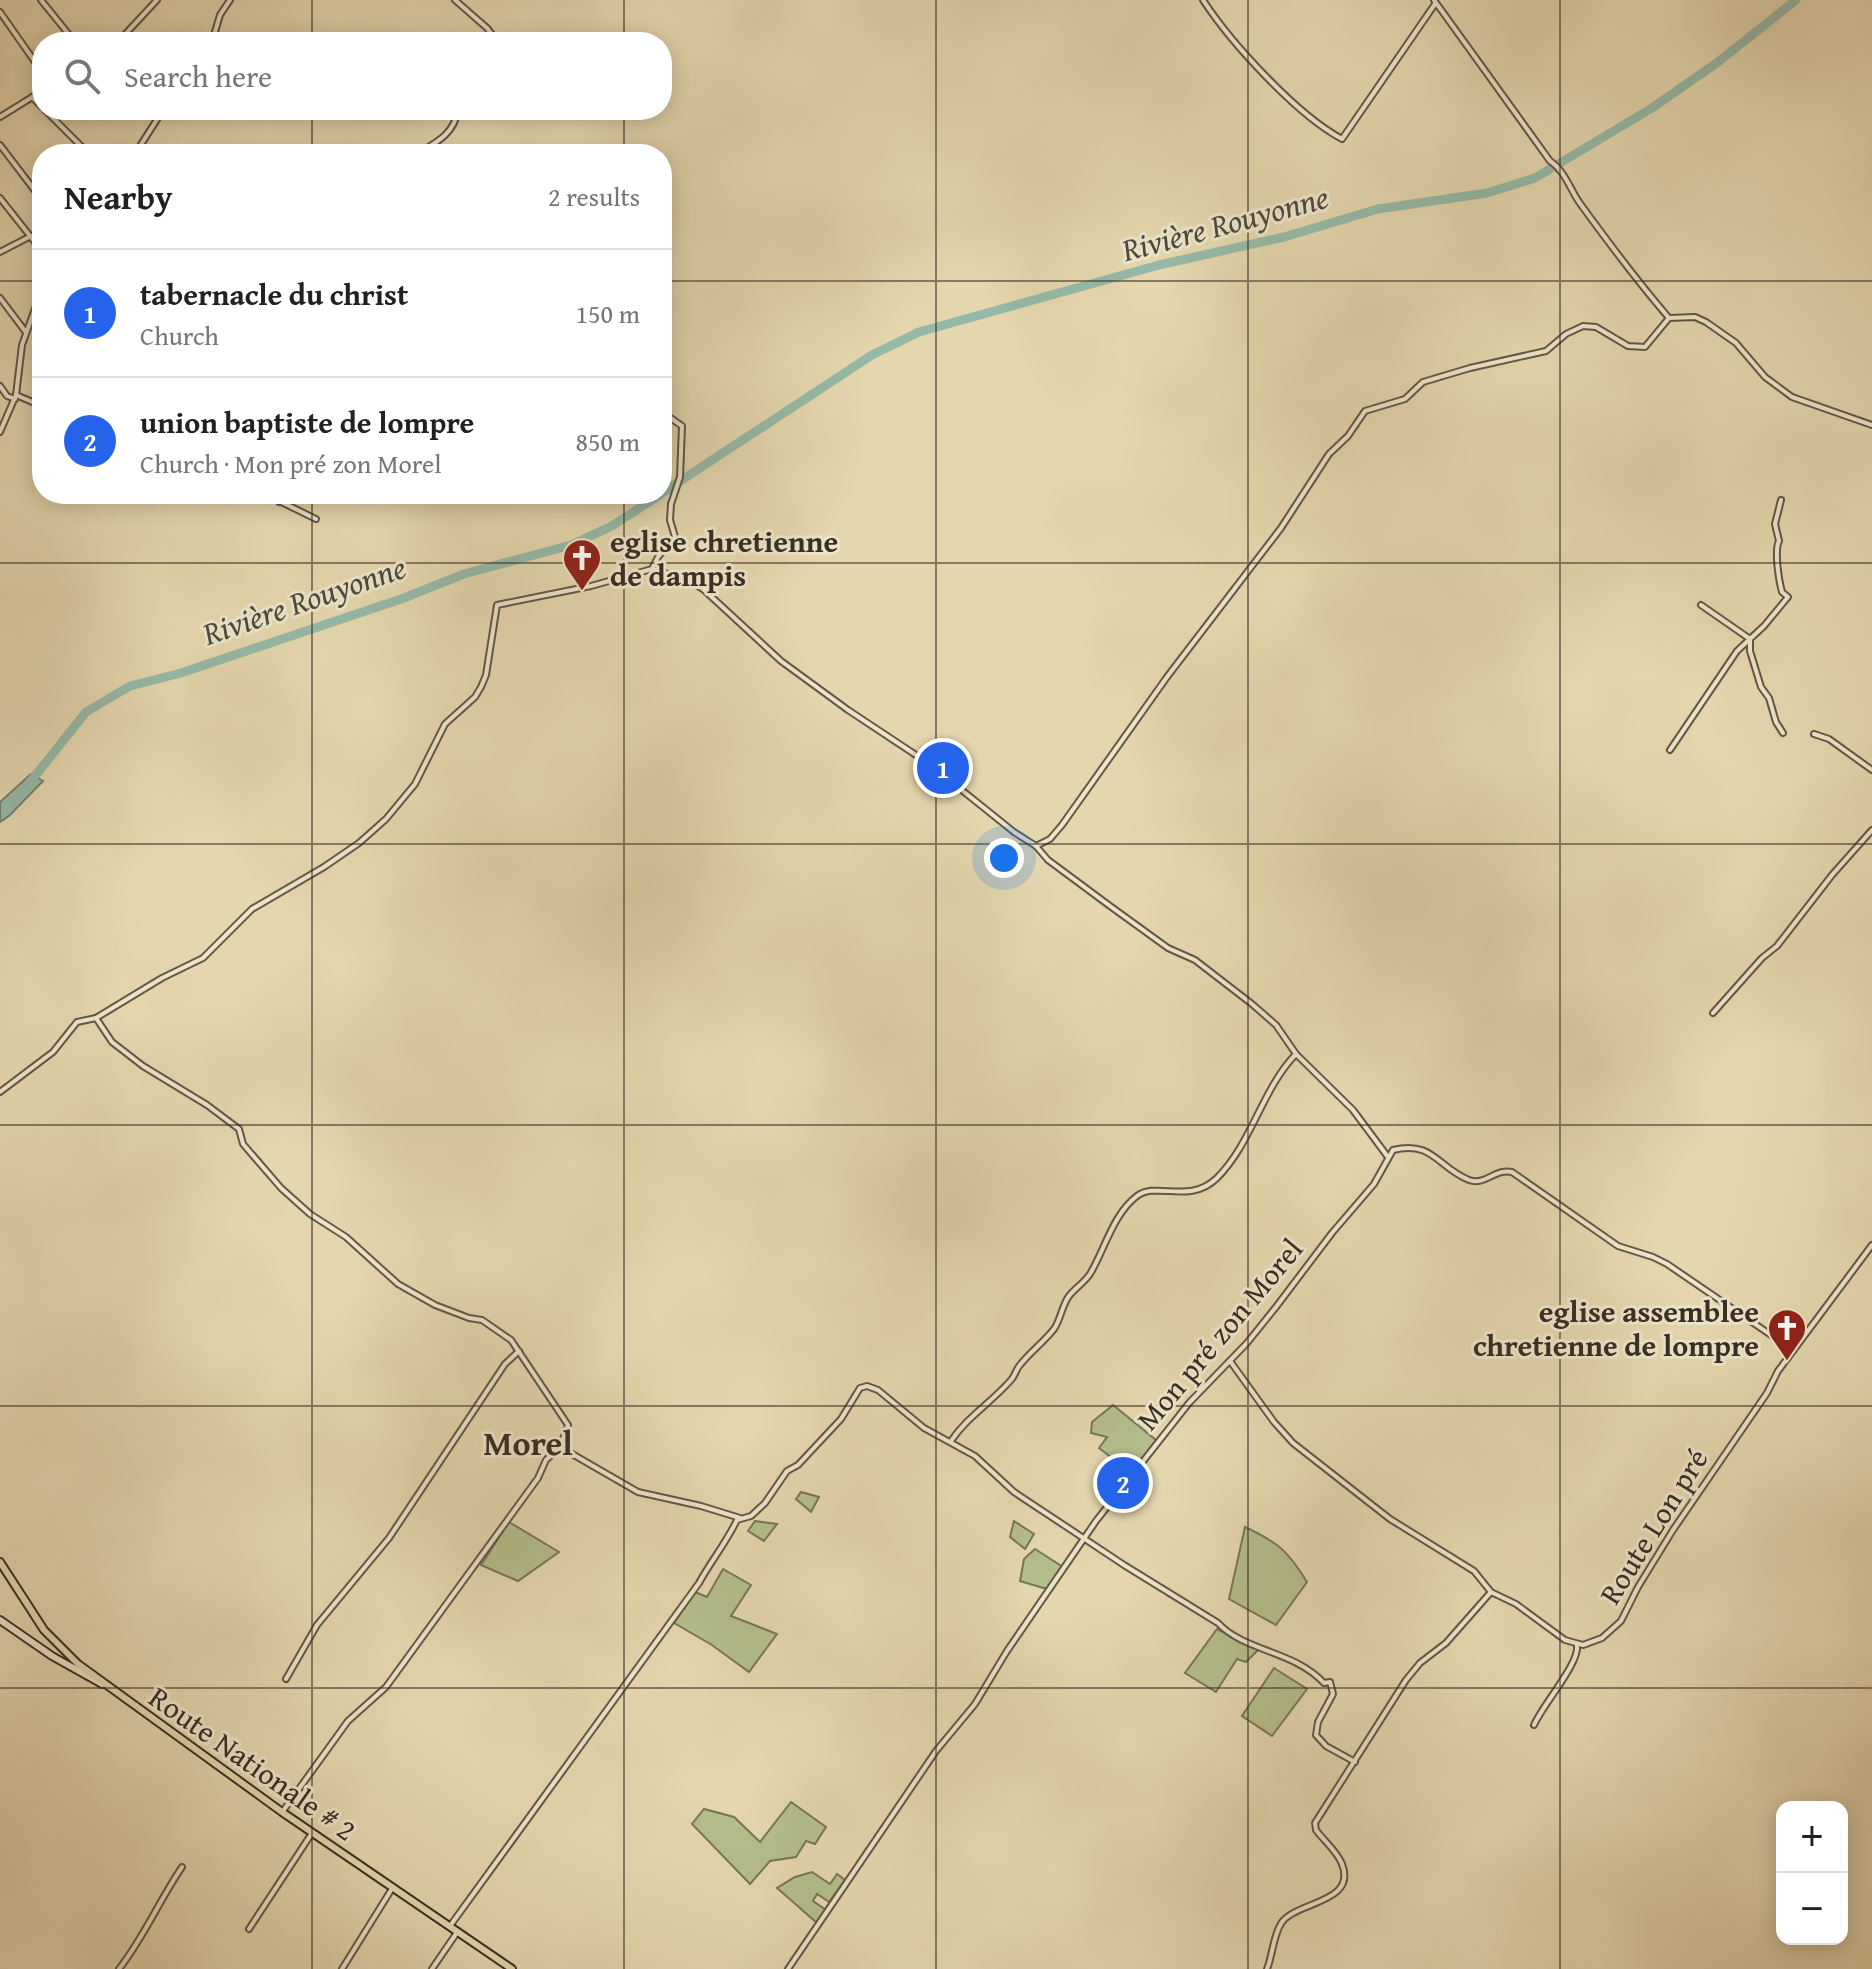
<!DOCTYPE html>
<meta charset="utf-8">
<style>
body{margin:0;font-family:"Gentium Book Plus",serif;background:#f2f2f2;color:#202124}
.controls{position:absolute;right:24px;bottom:24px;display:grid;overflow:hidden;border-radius:16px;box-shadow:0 4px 20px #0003}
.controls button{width:72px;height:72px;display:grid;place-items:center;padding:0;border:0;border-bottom:2px solid #e0e0e0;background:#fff;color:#202124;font:40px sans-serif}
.you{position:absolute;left:1004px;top:858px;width:28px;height:28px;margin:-20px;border:6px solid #fff;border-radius:50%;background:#1a73e8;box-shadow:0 0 0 12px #1a73e833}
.badge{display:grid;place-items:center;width:52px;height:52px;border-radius:50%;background:#2563eb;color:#fff;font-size:26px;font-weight:700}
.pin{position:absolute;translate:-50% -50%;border:4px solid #fff;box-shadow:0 2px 8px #0006}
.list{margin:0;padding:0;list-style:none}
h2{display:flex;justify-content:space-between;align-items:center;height:104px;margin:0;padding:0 32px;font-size:34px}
h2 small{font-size:26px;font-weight:400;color:#757577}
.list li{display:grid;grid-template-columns:52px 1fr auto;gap:24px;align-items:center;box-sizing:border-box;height:128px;padding:0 32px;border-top:2px solid #e0e0e0}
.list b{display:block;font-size:30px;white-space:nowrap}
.list p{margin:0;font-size:26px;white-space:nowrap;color:#757577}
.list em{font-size:26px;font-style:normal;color:#757577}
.icon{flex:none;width:44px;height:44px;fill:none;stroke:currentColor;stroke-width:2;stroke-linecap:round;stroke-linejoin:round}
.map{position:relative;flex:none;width:1872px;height:1969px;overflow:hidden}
.search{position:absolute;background:#fff;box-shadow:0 4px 20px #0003;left:32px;top:32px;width:640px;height:88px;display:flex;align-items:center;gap:20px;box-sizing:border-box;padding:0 28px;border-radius:32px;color:#757577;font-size:30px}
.panel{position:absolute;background:#fff;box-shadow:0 4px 20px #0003;left:32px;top:144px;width:640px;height:360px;border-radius:32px}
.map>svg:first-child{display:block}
.green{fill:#b4be8a;stroke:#767657;stroke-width:2}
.water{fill:#95b9a8;stroke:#6f8173;stroke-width:2}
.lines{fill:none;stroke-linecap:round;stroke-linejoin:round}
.river{stroke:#95b9a8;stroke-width:9}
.street-casing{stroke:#625846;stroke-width:8}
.secondary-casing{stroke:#372e24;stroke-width:10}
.primary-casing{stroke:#372e24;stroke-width:10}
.street{stroke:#ede4ca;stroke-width:4}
.secondary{stroke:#ede4ca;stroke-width:6}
.primary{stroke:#e4d6ad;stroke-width:6}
.grid{fill:none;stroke:#372e24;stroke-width:2;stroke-opacity:0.55}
.labels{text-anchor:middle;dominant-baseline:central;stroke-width:6;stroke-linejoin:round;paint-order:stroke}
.poi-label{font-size:30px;font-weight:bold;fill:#372e24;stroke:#ede4ca;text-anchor:start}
.street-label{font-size:30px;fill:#372e24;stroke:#ede4ca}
.water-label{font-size:32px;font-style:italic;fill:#4a4a3e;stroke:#ede4ca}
.quarter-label{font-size:34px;font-weight:bold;fill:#372e24;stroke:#ede4ca}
</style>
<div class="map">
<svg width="1872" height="1969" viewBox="0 0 1872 1969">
<rect width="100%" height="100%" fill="#e4d6ad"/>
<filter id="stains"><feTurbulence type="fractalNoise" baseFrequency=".0025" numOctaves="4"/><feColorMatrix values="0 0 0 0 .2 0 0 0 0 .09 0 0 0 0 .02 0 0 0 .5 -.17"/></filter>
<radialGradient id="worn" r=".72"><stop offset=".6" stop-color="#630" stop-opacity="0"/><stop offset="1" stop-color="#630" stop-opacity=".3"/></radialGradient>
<!-- green -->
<g class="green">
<polygon points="1113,1405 1156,1440 1132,1473 1099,1448 1107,1437 1091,1433 1092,1422"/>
<polygon points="801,1492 819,1497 811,1512 796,1499"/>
<polygon points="755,1521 777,1524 764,1541 748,1531"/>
<polygon points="1014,1521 1034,1534 1025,1549 1010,1537"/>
<polygon points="509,1522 559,1552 518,1581 481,1565"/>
<path d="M1245 1527C1279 1543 1288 1551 1307 1582L1276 1625 1229 1599Z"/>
<polygon points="1035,1549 1063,1567 1047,1589 1020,1581 1024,1559"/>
<polygon points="723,1569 751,1585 731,1616 777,1634 749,1672 712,1645 674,1623 695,1592 707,1597"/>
<polygon points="1217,1629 1258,1650 1246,1662 1237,1659 1216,1692 1185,1673"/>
<polygon points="1274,1668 1307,1689 1272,1736 1242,1716"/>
<polygon points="791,1802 826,1827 815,1844 806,1841 796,1857 770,1861 750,1884 692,1824 704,1809 734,1817 760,1842"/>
<polygon points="812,1872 830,1884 837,1874 845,1880 829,1902 817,1894 813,1901 826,1910 817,1923 777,1888 795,1877"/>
</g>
<!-- water -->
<polygon class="water" points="31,774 43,781 9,816 0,822 0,802"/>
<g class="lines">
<!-- river -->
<g class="river">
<polyline points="662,493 872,355 919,332 1159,265 1284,237 1378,209 1487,193 1535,178 1652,108 1718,62 1796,0"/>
<polyline points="27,786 86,712 130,686 181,673 404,598 464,574 571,545 612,526 661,494"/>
</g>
<!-- street casing -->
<g class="street-casing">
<g id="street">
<polyline points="41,0 75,42"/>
<polyline points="455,0 487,28 498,42"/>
<path d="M1203 0C1231 43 1297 115 1342 139L1435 4"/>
<path d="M1434 0 1550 161C1565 171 1570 189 1579 202 1608 242 1637 281 1669 318L1695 317 1706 322 1736 343 1765 377 1792 397 1872 425"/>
<polyline points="0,12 42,72"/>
<polyline points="118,42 157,0"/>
<polyline points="212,42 220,15 230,0"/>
<polyline points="32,97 42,107"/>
<polyline points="45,110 89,154"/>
<polyline points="0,117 42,91"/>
<polyline points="0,145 42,200"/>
<polyline points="135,154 163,110"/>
<path d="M417 154C437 142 454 134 458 110"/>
<polyline points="0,198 42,251"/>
<polyline points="0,252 31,236"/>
<polyline points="0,298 25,331"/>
<polyline points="0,386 7,396 15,399"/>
<polyline points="16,395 42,406"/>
<polyline points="0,432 16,395 22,345 42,289"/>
<polyline points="265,494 316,519"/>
<polyline points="279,502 282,494"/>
<polyline points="652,569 658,557 675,537 670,520 671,504 680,477 682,426 662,412"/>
<polyline points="1701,605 1750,639 1750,651 1761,687 1769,698 1776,722 1783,733"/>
<polyline points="1814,734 1829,739 1872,770"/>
<path d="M1670 750 1737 651 1764 626 1788 597 1782 592C1779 581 1774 551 1779 541L1775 524 1781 500"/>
<polyline points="1036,846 1050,839 1062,825 1167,677 1281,528 1329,454 1348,436 1365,411 1405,399 1423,382 1470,368 1546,351 1566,334 1583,326 1596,327 1628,346 1645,347 1669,318"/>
<polyline points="1713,1013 1762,958 1777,946 1832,875 1872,830"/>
<polyline points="96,1018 112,1042 143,1066 207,1105 239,1129 243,1144 281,1188 310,1214 346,1237 398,1284 435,1305 469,1318 482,1320 511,1340 568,1425 560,1447 546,1460 538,1478 386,1687 348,1721 283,1811"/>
<polyline points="0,1092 53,1052 77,1022 96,1018 162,978 203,958 252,909 324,867 359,843 386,819 415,784 445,724 475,697 481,687 486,675 497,605 591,586 652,569 690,581 703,589 781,661 848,710 928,763 1014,832 1036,846 1048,860 1110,906 1168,948 1195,960 1252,1004 1276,1025 1296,1054 1353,1110 1388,1157"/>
<polyline points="1230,1361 1274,1422 1293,1443 1390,1519 1474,1571 1491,1592"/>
<path d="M951 1441C967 1417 992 1402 1011 1380 1015 1376 1016 1369 1020 1365 1030 1352 1044 1342 1054 1329 1061 1319 1062 1305 1069 1296 1075 1288 1084 1283 1090 1274 1105 1249 1113 1214 1137 1196 1157 1181 1189 1205 1217 1178 1252 1143 1262 1089 1296 1054"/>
<polyline points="560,1447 638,1492 701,1506 740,1518"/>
<polyline points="286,1679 317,1625 389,1538 505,1364 519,1351"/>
<path d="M1534 1725C1543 1704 1580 1663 1577 1645"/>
<path d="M450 1926 699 1583C711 1561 726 1543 737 1520L751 1516 765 1503 787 1471 798 1465 841 1419 860 1388 867 1386 878 1390 924 1428 975 1456 1014 1492 1124 1565 1218 1623C1245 1652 1293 1650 1324 1683L1330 1682 1333 1694 1318 1722 1316 1735 1326 1746 1355 1762"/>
<polyline points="249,1929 312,1833"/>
<path d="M119 1969C144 1937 159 1901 182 1867"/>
<polyline points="342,1969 393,1887"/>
<polyline points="432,1969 458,1931"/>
<path d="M788 1969 936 1751 975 1704 1007 1651 1096 1521 1189 1403 1247 1343 1276 1307 1332 1233 1374 1184 1393 1150C1433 1140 1438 1168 1469 1180 1485 1186 1495 1168 1512 1172L1618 1246 1653 1257 1667 1264 1793 1350"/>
<path d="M1267 1969C1273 1954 1273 1935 1282 1922 1298 1901 1357 1903 1342 1864 1337 1851 1324 1841 1316 1830L1315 1823 1406 1680 1420 1663 1446 1643 1491 1592 1516 1604 1565 1640 1583 1645 1602 1638 1621 1621 1638 1587 1673 1530 1767 1393 1778 1371 1872 1245"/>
</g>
</g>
<!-- secondary casing -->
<g class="secondary-casing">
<polyline id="secondary" points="0,1620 52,1656 102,1684"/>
</g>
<!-- primary casing -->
<g class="primary-casing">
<polyline id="primary" points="0,1562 44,1630 78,1664 282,1812 512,1969"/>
</g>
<!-- street -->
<use href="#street" class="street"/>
<!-- secondary -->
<use href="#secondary" class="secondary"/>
<!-- primary -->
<use href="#primary" class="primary"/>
</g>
<!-- grid -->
<path class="grid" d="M312 0V42M624 0V42M936 0V1969M1248 0V1969M1560 0V1969M312 110V154M624 110V154M0 281H42M662 281H1872M312 494V1969M624 494V1969M0 563H1872M0 844H1872M0 1125H1872M0 1406H1872M0 1688H1872"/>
<!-- icons -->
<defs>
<g id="church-pin" transform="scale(2)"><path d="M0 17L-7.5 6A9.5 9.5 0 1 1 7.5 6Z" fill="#8f2418" stroke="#ede4ca"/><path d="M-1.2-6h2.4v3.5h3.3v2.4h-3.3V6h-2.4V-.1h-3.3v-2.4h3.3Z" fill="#fff"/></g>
</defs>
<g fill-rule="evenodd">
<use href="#church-pin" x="582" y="558"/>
<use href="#church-pin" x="1787" y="1328"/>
</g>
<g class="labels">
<!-- poi labels -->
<g class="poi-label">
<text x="610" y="541">eglise chretienne<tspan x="610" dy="34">de dampis</tspan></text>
<text x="1759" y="1311" text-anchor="end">eglise assemblee<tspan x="1759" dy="34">chretienne de lompre</tspan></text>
</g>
<!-- street labels -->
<g class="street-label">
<text transform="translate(1219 1334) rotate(-50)">Mon pré zon Morel</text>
<text transform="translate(1653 1526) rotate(-58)">Route Lon pré</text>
<text transform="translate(253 1763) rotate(35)">Route Nationale # 2</text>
</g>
<!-- water labels -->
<g class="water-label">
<text transform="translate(1225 223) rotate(-15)">Rivière Rouyonne</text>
<text transform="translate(304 600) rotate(-19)">Rivière Rouyonne</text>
</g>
<!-- quarter labels -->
<g class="quarter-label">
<text x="528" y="1442">Morel</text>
</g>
</g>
<rect width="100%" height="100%" filter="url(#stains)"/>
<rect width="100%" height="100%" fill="url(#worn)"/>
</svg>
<div class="controls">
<button>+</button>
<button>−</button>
</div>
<div class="you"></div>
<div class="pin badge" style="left:943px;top:768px">1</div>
<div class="pin badge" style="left:1123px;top:1483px">2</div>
<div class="search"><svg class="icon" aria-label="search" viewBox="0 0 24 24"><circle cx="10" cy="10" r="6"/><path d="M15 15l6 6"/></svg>Search here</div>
<section class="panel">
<h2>Nearby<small>2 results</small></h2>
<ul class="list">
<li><span class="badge">1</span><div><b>tabernacle du christ</b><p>Church</p></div><em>150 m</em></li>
<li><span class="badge">2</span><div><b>union baptiste de lompre</b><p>Church · Mon pré zon Morel</p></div><em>850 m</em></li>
</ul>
</section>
</div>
